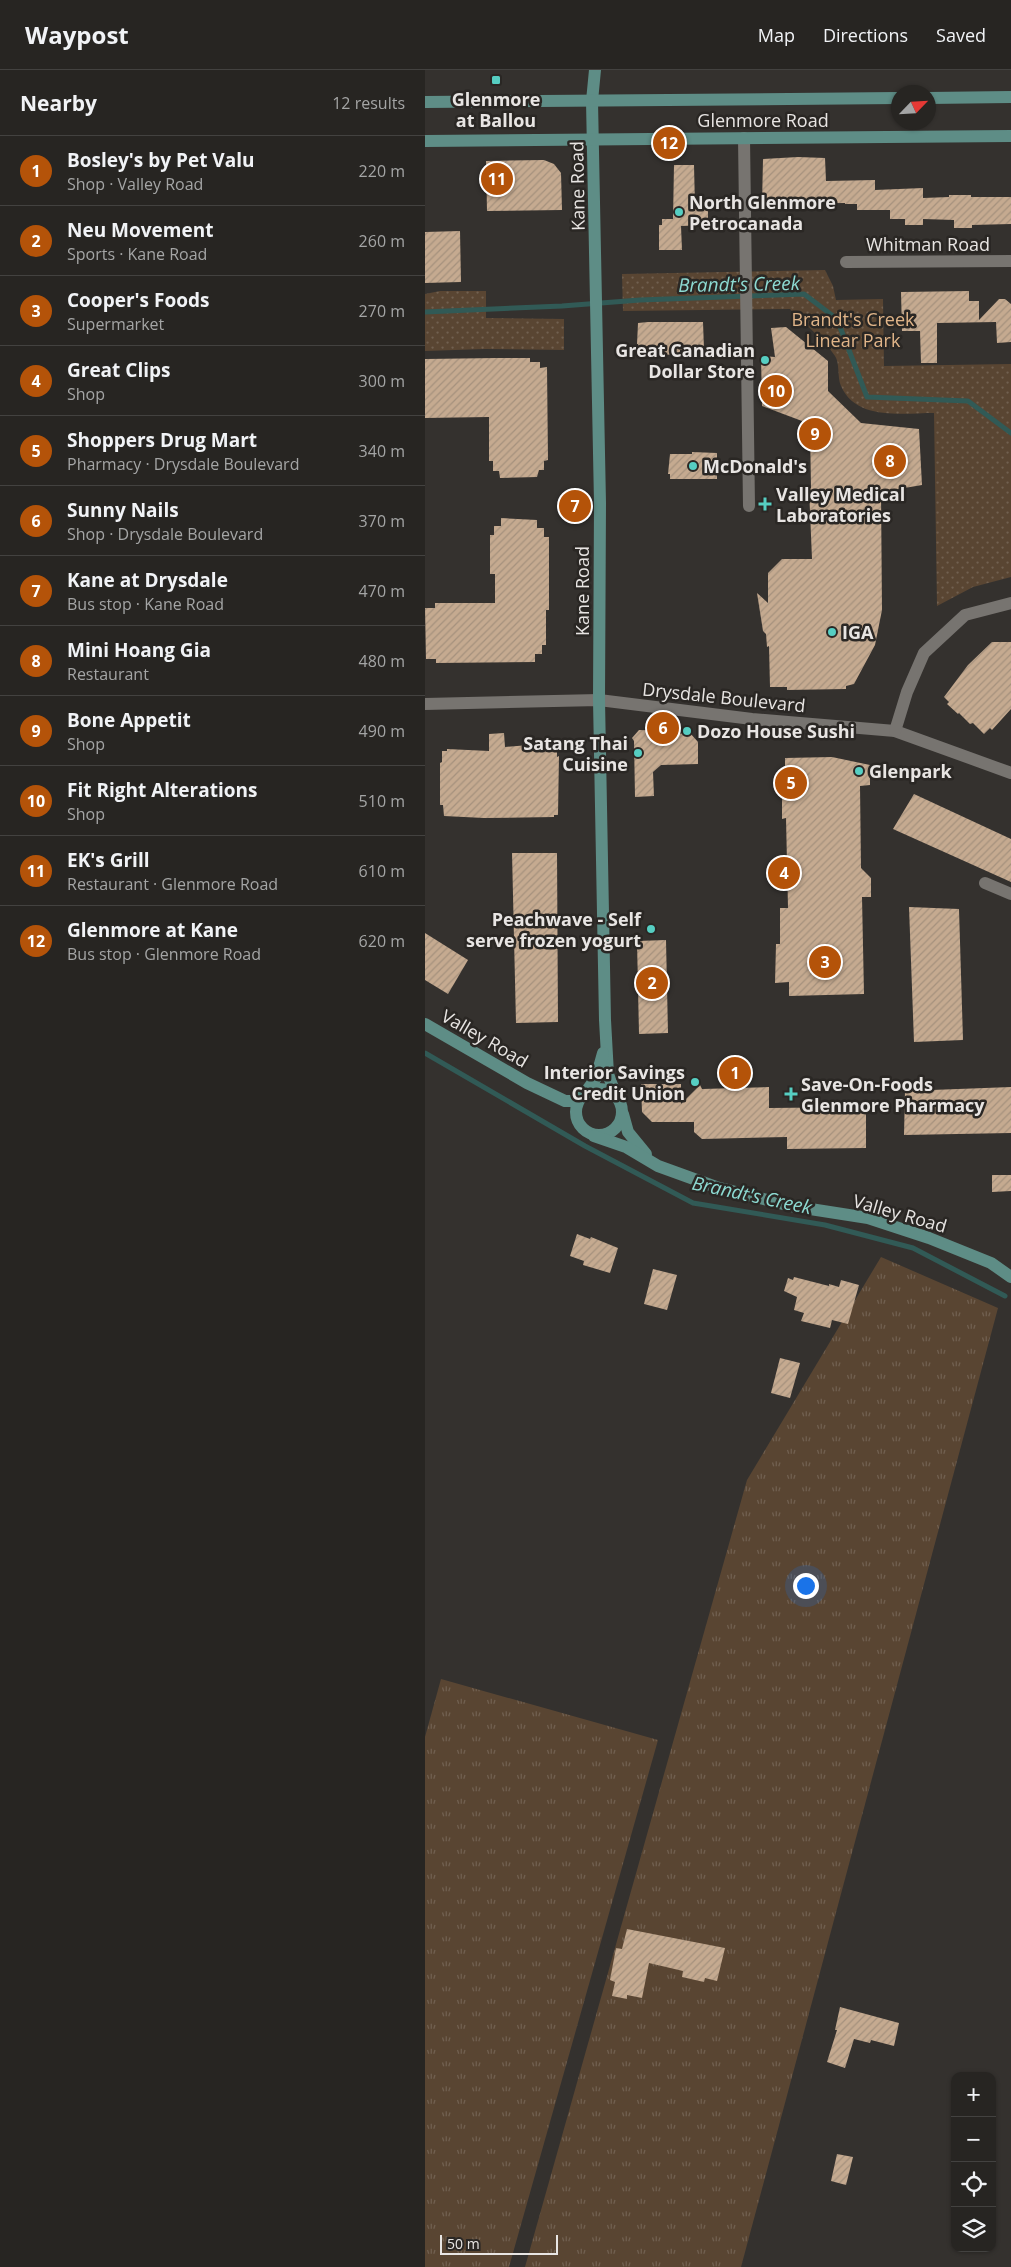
<!DOCTYPE html>
<meta charset="utf-8">
<style>
body{margin:0;font-family:"Open Sans",sans-serif;background:#2f2d2a;color:#f1f3f6}
.controls{position:absolute;right:15px;bottom:15px;display:grid;overflow:hidden;border-radius:10px;box-shadow:0 1px 4px #0004}
.controls button{width:45px;height:45px;display:grid;place-items:center;padding:0;border:0;border-bottom:1px solid #434240;background:#272522;color:#f1f3f6;font:25px sans-serif}
.compass{position:absolute;left:466px;top:15px;width:45px;height:45px;border-radius:50%;background:#272522;box-shadow:0 1px 4px #0004;rotate:65deg}
.scale{position:absolute;left:15px;bottom:12px;width:118px;box-sizing:border-box;padding-left:5px;border:2px solid #e8e5e3;border-top:0;font-size:14px;line-height:18px;white-space:nowrap;color:#e8e5e3;-webkit-text-stroke:4px #2a2724;paint-order:stroke}
.you{position:absolute;left:380px;top:1515px;width:18px;height:18px;margin:-12px;border:4px solid #fff;border-radius:50%;background:#1a73e8;box-shadow:0 0 0 8px #1a73e833}
.badge{display:grid;place-items:center;width:32px;height:32px;border-radius:50%;background:#b45309;color:#fff;font-size:16px;font-weight:700}
.pin{position:absolute;translate:-50% -50%;border:2px solid #fff;box-shadow:0 1px 5px #0006}
.list{margin:0;padding:0;list-style:none}
h2{display:flex;justify-content:space-between;align-items:center;height:65px;margin:0;padding:0 20px;font-size:21px}
h2 small{font-size:16px;font-weight:400;color:#a4a5a5}
.list li{display:grid;grid-template-columns:32px 1fr auto;gap:15px;align-items:center;box-sizing:border-box;height:70px;padding:0 20px;border-top:1px solid #434240}
.list b{display:block;font-size:19px;white-space:nowrap}
.list p{margin:0;font-size:16px;white-space:nowrap;color:#a4a5a5}
.list em{font-size:16px;font-style:normal;color:#a4a5a5}
.icon{flex:none;width:28px;height:28px;fill:none;stroke:currentColor;stroke-width:2;stroke-linecap:round;stroke-linejoin:round}
.map{position:relative;flex:none;width:586px;height:2197px;overflow:hidden}
header{display:flex;align-items:center;gap:30px;box-sizing:border-box;height:70px;padding:0 25px;background:#272522;border-bottom:1px solid #434240}
header strong{font-size:24px}
nav{display:flex;gap:28px;margin-inline-start:auto;font-size:18px}
main{display:flex}
aside{flex:1;background:#272522}
.map>svg:first-child{display:block}
.grass{fill:url(#grass-tufts)}
.park{fill:url(#park-dots)}
.lines{fill:none;stroke-linecap:round;stroke-linejoin:round}
.stream{stroke:#315a56;stroke-width:5}
.building{fill:url(#building-hatch)}
.street{stroke:#777470;stroke-width:12}
.secondary{stroke:#5e8d86;stroke-width:12}
.poi-dot{fill:#56cec2;stroke:#2a2724;stroke-width:2}
.labels{text-anchor:middle;dominant-baseline:central;stroke-width:5;stroke-linejoin:round;paint-order:stroke}
.poi-label{font-size:18px;font-weight:bold;fill:#e8e5e3;stroke:#2a2724;text-anchor:start}
.street-label{font-size:18px;fill:#e8e5e3;stroke:#2a2724}
.park-label{font-size:18px;fill:#e1b589;stroke:#2a2724}
.water-label{font-size:19px;font-style:italic;fill:#8ddad2;stroke:#2a2724}
</style>
<header>
<strong>Waypost</strong>
<nav><a>Map</a><a>Directions</a><a>Saved</a></nav>
</header>
<main>
<aside>
<h2>Nearby<small>12 results</small></h2>
<ul class="list">
<li><span class="badge">1</span><div><b>Bosley's by Pet Valu</b><p>Shop · Valley Road</p></div><em>220 m</em></li>
<li><span class="badge">2</span><div><b>Neu Movement</b><p>Sports · Kane Road</p></div><em>260 m</em></li>
<li><span class="badge">3</span><div><b>Cooper's Foods</b><p>Supermarket</p></div><em>270 m</em></li>
<li><span class="badge">4</span><div><b>Great Clips</b><p>Shop</p></div><em>300 m</em></li>
<li><span class="badge">5</span><div><b>Shoppers Drug Mart</b><p>Pharmacy · Drysdale Boulevard</p></div><em>340 m</em></li>
<li><span class="badge">6</span><div><b>Sunny Nails</b><p>Shop · Drysdale Boulevard</p></div><em>370 m</em></li>
<li><span class="badge">7</span><div><b>Kane at Drysdale</b><p>Bus stop · Kane Road</p></div><em>470 m</em></li>
<li><span class="badge">8</span><div><b>Mini Hoang Gia</b><p>Restaurant</p></div><em>480 m</em></li>
<li><span class="badge">9</span><div><b>Bone Appetit</b><p>Shop</p></div><em>490 m</em></li>
<li><span class="badge">10</span><div><b>Fit Right Alterations</b><p>Shop</p></div><em>510 m</em></li>
<li><span class="badge">11</span><div><b>EK's Grill</b><p>Restaurant · Glenmore Road</p></div><em>610 m</em></li>
<li><span class="badge">12</span><div><b>Glenmore at Kane</b><p>Bus stop · Glenmore Road</p></div><em>620 m</em></li>
</ul>
</aside>
<div class="map">
<svg width="586" height="2197" viewBox="0 0 586 2197">
<defs>
<pattern id="grass-tufts" width="24" height="20" patternUnits="userSpaceOnUse" patternTransform="scale(1.25)"><rect width="24" height="20" fill="#594532"/><path d="M3 7l-1-3M5 7V3M7 7l1-3M15 17l-1-3M17 17v-4M19 17l1-3" fill="none" stroke="#716050"/></pattern>
<pattern id="park-dots" width="8" height="8" patternUnits="userSpaceOnUse" patternTransform="scale(1.25)"><rect width="8" height="8" fill="#594532"/><path d="M2 2h.1M6 6h.1" fill="none" stroke="#716050" stroke-width="1.8" stroke-linecap="round"/></pattern>
<pattern id="building-hatch" width="6" height="6" patternUnits="userSpaceOnUse" patternTransform="scale(1.25)"><rect width="6" height="6" fill="#c5aa90"/><path d="M-1 1l2-2M0 6l6-6M5 7l2-2" fill="none" stroke="#a5917d"/></pattern>
</defs>
<rect width="100%" height="100%" fill="#34312e"/>
<!-- grass -->
<g class="grass">
<polygon points="456,1187 573,1238 316,2197 100,2197 322,1410"/>
<polygon points="16,1609 233,1670 84,2197 0,2197 0,1667"/>
</g>
<!-- park -->
<g class="park">
<path d="M400 200 408 216 411 230 458 229 459 296 586 294V507L548 517 512 536 509 343C478 343 431 351 416 316 412 307 415 293 410 286 399 269 379 254 365 239L198 241 197 204Z"/>
<polygon points="15,221 61,221 61,248 139,249 139,280 60,279 0,281 0,224"/>
</g>
<g class="lines">
<!-- stream -->
<g class="stream">
<polyline points="0,242 137,236 215,230 379,224 412,249 442,327 543,331 586,363"/>
<polyline points="0,983 160,1076 268,1133 400,1155 488,1178 580,1226"/>
</g>
</g>
<!-- building -->
<g class="building">
<polygon points="373,87 400,88 401,111 450,110 450,120 498,118 498,128 524,127 524,125 546,125 546,127 586,127 586,154 547,155 547,158 529,158 529,150 498,149 498,155 480,155 480,149 465,149 465,140 432,140 432,134 420,134 420,133 337,134 338,89"/>
<polygon points="119,90 129,94 136,103 137,140 62,141 61,91"/>
<polygon points="249,95 269,95 270,136 283,135 283,155 256,156 257,180 234,180 234,155 237,155 237,149 248,149"/>
<polygon points="35,161 36,212 0,213 0,162"/>
<polygon points="544,221 544,231 554,231 554,250 574,229 580,229 586,234 586,272 572,273 571,252 512,253 512,293 496,293 495,261 477,261 476,222"/>
<polygon points="223,252 278,252 279,279 255,280 255,284 237,285 237,280 214,280 213,274 212,274 213,253"/>
<polygon points="361,257 403,291 403,321 436,353 494,359 497,415 456,422 457,540 450,575 429,614 421,616 421,619 362,620 362,617 345,617 344,576 342,577 341,564 338,561 332,523 343,533 343,503 357,489 387,489 384,418 386,418 385,358 373,371 377,351 337,336 336,286 350,287 346,258"/>
<polygon points="71,288 105,288 105,292 115,292 115,298 122,297 123,390 119,391 119,400 114,400 112,407 75,408 74,401 68,401 68,391 64,391 64,347 0,348 0,289"/>
<polygon points="267,382 292,383 292,409 245,409 245,404 243,404 245,384 267,384"/>
<polygon points="76,448 112,450 112,458 119,458 119,467 124,467 124,540 121,540 121,575 117,575 117,584 110,584 110,592 11,593 11,589 1,589 0,538 10,538 10,533 70,533 70,504 65,504 65,465 69,465 69,456 76,456"/>
<polygon points="567,572 586,572 586,639 567,660 565,658 559,664 548,653 545,654 534,643 533,644 522,634 524,632 519,627 543,595"/>
<polygon points="214,660 249,661 248,664 265,663 273,672 273,694 236,695 228,702 229,726 210,727 209,671 207,668"/>
<polygon points="79,663 80,677 128,673 128,675 132,675 132,687 134,686 133,745 129,745 129,747 59,748 19,746 18,735 15,735 15,693 17,692 17,681 22,681 22,679 64,681 64,664"/>
<polygon points="407,687 445,695 445,715 435,716 436,798 446,808 446,827 437,827 439,924 364,926 364,912 350,913 351,874 355,874 355,838 363,838 361,748 357,749 357,727 360,727 360,688"/>
<polygon points="489,724 586,769 586,812 468,759"/>
<polygon points="87,783 132,783 133,952 91,953"/>
<polygon points="484,837 534,839 538,970 489,972"/>
<polygon points="0,863 43,890 23,924 0,910"/>
<polygon points="241,870 243,963 214,964 212,871"/>
<polygon points="216,1014 256,1014 256,1034 275,1015 277,1019 344,1017 344,1038 441,1037 441,1078 362,1079 362,1067 277,1069 269,1062 269,1052 227,1052 217,1042"/>
<polygon points="586,1017 586,1063 479,1065 480,1021"/>
<polygon points="567,1105 586,1105 586,1121 567,1122"/>
<polygon points="152,1164 165,1169 166,1167 193,1178 185,1203 158,1195 159,1191 145,1186"/>
<polygon points="228,1199 252,1205 242,1240 219,1234"/>
<polygon points="369,1207 404,1216 404,1214 414,1217 416,1210 434,1215 423,1254 407,1250 405,1258 376,1251 379,1243 369,1240 372,1227 359,1221 363,1208 368,1210"/>
<polygon points="355,1288 375,1293 365,1328 346,1323"/>
<polygon points="202,1859 300,1878 292,1911 280,1908 279,1912 257,1907 258,1901 224,1893 217,1928 202,1925 202,1929 187,1926 190,1912 185,1910 191,1878 197,1879"/>
<polygon points="415,1937 474,1953 469,1976 446,1970 445,1973 429,1969 420,1998 402,1992 412,1960 410,1960"/>
<polygon points="412,2084 428,2087 421,2115 406,2111"/>
</g>
<g class="lines">
<!-- street -->
<g class="street">
<polyline points="319,68 324,436"/>
<polyline points="421,192 586,191"/>
<polyline points="0,634 174,630 327,649 470,661 586,703"/>
<polyline points="470,661 482,622 499,583 540,545 586,533"/>
<polyline points="560,813 586,824"/>
</g>
<!-- secondary -->
<g class="secondary">
<polyline points="170,0 167,31 175,433 174,630 180,950 183,1004 191,1026"/>
<polyline points="503,28 586,27"/>
<polyline points="0,32 473,28"/>
<polyline points="0,71 586,66"/>
<polyline points="0,954 102,1013 140,1031 150,1031 156,1028"/>
<circle cx="174" cy="1042" r="23"/>
<polyline points="160,1023 171,1008 178,983"/>
<polyline points="198,1044 203,1062 221,1084"/>
<polyline points="169,1066 201,1077 233,1096 291,1117 366,1136 443,1148 504,1168 566,1193 586,1207"/>
</g>
</g>
<!-- markers -->
<g class="poi-dot">
<rect x="66" y="5" width="10" height="10" rx="2.5"/>
<circle cx="254" cy="142" r="5"/>
<circle cx="340" cy="290" r="5"/>
<circle cx="268" cy="396" r="5"/>
<path d="M337.5 426.5h5v5h5v5h-5v5h-5v-5h-5v-5h5z"/>
<circle cx="407" cy="562" r="5"/>
<circle cx="262" cy="661" r="5"/>
<circle cx="213" cy="683" r="5"/>
<circle cx="434" cy="701" r="5"/>
<circle cx="226" cy="859" r="5"/>
<circle cx="270" cy="1012" r="5"/>
<path d="M363.5 1016.5h5v5h5v5h-5v5h-5v-5h-5v-5h5z"/>
</g>
<g class="labels">
<!-- poi labels -->
<g class="poi-label">
<text x="71" y="29" text-anchor="middle">Glenmore<tspan x="71" dy="21">at Ballou</tspan></text>
<text x="264" y="132">North Glenmore<tspan x="264" dy="21">Petrocanada</tspan></text>
<text x="330" y="280" text-anchor="end">Great Canadian<tspan x="330" dy="21">Dollar Store</tspan></text>
<text x="278" y="396">McDonald's</text>
<text x="351" y="424">Valley Medical<tspan x="351" dy="21">Laboratories</tspan></text>
<text x="417" y="562">IGA</text>
<text x="272" y="661">Dozo House Sushi</text>
<text x="203" y="673" text-anchor="end">Satang Thai<tspan x="203" dy="21">Cuisine</tspan></text>
<text x="444" y="701">Glenpark</text>
<text x="216" y="849" text-anchor="end">Peachwave - Self<tspan x="216" dy="21">serve frozen yogurt</tspan></text>
<text x="260" y="1002" text-anchor="end">Interior Savings<tspan x="260" dy="21">Credit Union</tspan></text>
<text x="376" y="1014">Save-On-Foods<tspan x="376" dy="21">Glenmore Pharmacy</tspan></text>
</g>
<!-- street labels -->
<g class="street-label">
<text x="338" y="50">Glenmore Road</text>
<text transform="translate(152 116) rotate(-91)">Kane Road</text>
<text x="503" y="174">Whitman Road</text>
<text transform="translate(157 521) rotate(-90)">Kane Road</text>
<text transform="translate(299 627) rotate(6)">Drysdale Boulevard</text>
<text transform="translate(60 968) rotate(30)">Valley Road</text>
<text transform="translate(475 1143) rotate(16)">Valley Road</text>
</g>
<!-- park labels -->
<g class="park-label">
<text x="428" y="249">Brandt's Creek<tspan x="428" dy="21">Linear Park</tspan></text>
</g>
<!-- water labels -->
<g class="water-label">
<text transform="translate(314 214) rotate(-1)">Brandt's Creek</text>
<text transform="translate(327 1125) rotate(12)">Brandt's Creek</text>
</g>
</g>
</svg>
<div class="controls">
<button>+</button>
<button>−</button>
<button><svg class="icon" aria-label="locate" viewBox="0 0 24 24"><circle cx="12" cy="12" r="6"/><path d="M12 2v4M12 18v4M2 12h4M18 12h4"/></svg></button>
<button><svg class="icon" aria-label="layers" viewBox="0 0 24 24"><path d="M12 4l9 5-9 5-9-5zM3 14l9 5 9-5"/></svg></button>
</div>
<svg class="compass" viewBox="-18 -18 36 36"><path d="M0-13l5 13h-10z" fill="#e53935"/><path d="M0 13l5-13h-10z" fill="#a4a5a5"/></svg>
<div class="scale">50 m</div>
<div class="you"></div>
<div class="pin badge" style="left:310px;top:1003px">1</div>
<div class="pin badge" style="left:227px;top:913px">2</div>
<div class="pin badge" style="left:400px;top:892px">3</div>
<div class="pin badge" style="left:359px;top:803px">4</div>
<div class="pin badge" style="left:366px;top:713px">5</div>
<div class="pin badge" style="left:238px;top:658px">6</div>
<div class="pin badge" style="left:150px;top:436px">7</div>
<div class="pin badge" style="left:465px;top:391px">8</div>
<div class="pin badge" style="left:390px;top:364px">9</div>
<div class="pin badge" style="left:351px;top:321px">10</div>
<div class="pin badge" style="left:72px;top:109px">11</div>
<div class="pin badge" style="left:244px;top:73px">12</div>
</div>
</main>
